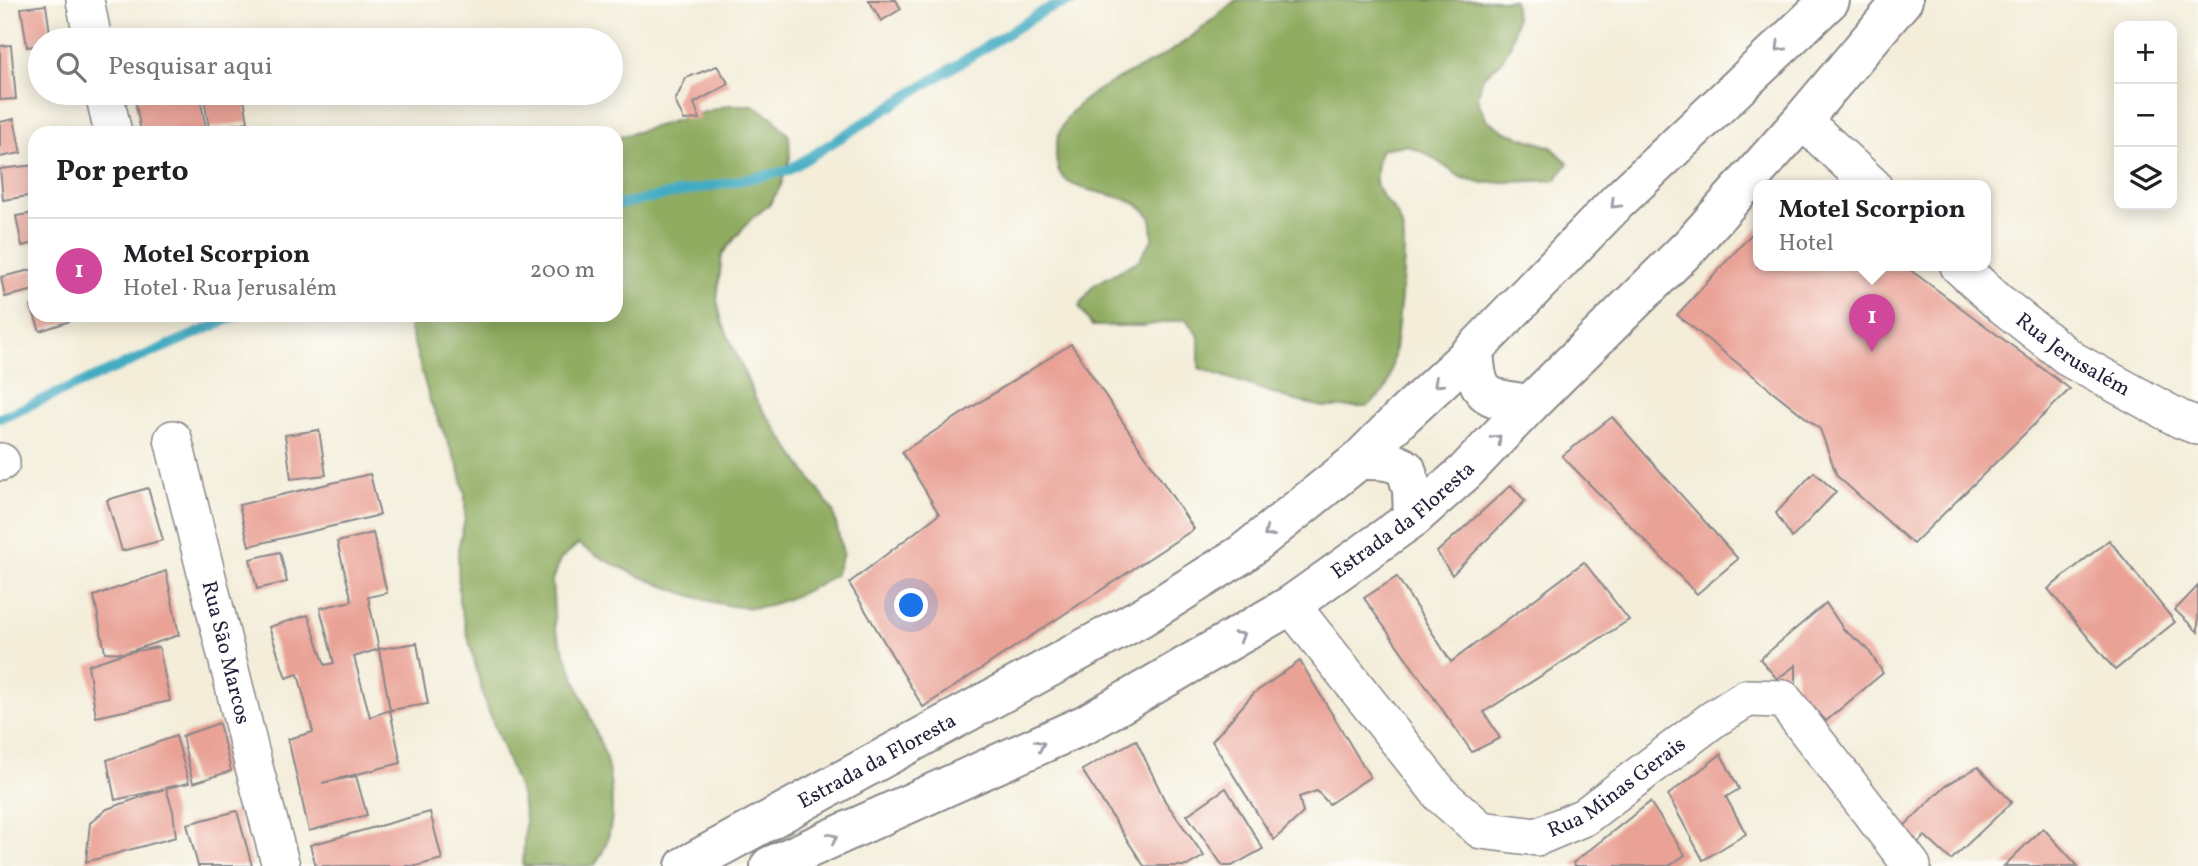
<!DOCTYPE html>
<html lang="pt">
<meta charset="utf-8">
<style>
body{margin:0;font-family:Vollkorn,serif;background:#f2f2f2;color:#202124}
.controls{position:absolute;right:21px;top:21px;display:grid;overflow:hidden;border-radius:14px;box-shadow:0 4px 18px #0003}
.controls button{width:63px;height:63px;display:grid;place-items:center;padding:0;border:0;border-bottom:2px solid #e0e0e0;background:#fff;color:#202124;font:35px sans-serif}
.you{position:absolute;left:912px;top:606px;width:24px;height:24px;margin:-18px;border:5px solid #fff;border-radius:50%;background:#1a73e8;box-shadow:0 0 0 10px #1a73e833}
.badge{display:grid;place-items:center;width:46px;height:46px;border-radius:50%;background:#0b8043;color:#fff;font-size:23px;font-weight:700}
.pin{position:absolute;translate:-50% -58px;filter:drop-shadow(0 2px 4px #0008)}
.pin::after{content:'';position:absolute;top:37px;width:24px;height:21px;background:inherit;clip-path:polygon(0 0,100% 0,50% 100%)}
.popup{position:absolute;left:1753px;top:180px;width:238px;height:91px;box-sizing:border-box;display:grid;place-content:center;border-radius:14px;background:#fff;filter:drop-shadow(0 2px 5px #0005);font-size:23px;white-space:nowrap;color:#757577}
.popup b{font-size:26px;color:#202124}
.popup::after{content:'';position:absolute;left:50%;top:100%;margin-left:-14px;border:14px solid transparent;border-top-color:#fff}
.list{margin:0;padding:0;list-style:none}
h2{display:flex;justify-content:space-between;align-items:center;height:91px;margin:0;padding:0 28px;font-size:30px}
h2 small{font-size:23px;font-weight:400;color:#757577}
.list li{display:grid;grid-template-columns:46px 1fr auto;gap:21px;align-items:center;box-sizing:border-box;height:105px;padding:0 28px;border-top:2px solid #e0e0e0}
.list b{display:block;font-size:26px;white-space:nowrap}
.list p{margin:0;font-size:23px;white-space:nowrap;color:#757577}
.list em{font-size:23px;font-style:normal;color:#757577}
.icon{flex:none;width:38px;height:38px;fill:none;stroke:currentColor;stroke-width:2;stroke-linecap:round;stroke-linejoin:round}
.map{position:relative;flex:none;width:2198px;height:866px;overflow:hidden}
.search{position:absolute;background:#fff;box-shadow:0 4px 18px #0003;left:28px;top:28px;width:595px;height:77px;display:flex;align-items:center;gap:18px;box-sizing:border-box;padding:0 24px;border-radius:38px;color:#757577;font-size:26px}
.panel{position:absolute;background:#fff;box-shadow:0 4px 18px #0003;left:28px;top:126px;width:595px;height:196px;border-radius:21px}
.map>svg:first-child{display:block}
.forest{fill:#8fac60;stroke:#58674e;stroke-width:2}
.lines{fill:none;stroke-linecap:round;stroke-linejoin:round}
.stream{stroke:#43acc2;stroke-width:10}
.building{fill:#eaa296}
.minor-casing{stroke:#8a888a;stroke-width:40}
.major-casing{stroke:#8a888a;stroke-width:42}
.minor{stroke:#fff;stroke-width:37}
.major{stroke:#fff;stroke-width:38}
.oneway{stroke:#9c9ca7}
.labels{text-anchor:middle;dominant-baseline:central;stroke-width:5;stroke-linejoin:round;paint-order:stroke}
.street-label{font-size:21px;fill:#22223b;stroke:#fdfcf7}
</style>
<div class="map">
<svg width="2198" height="866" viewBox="0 0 2198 866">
<rect width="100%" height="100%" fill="#fdfcf7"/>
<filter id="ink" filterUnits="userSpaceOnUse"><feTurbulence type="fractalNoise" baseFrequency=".0143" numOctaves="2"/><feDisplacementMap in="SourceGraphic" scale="14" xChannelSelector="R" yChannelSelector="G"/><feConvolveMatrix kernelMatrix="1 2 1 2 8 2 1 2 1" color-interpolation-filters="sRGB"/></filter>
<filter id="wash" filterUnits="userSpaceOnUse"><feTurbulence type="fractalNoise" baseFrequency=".00686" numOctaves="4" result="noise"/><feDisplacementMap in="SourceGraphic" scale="28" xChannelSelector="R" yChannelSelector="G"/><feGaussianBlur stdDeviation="1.57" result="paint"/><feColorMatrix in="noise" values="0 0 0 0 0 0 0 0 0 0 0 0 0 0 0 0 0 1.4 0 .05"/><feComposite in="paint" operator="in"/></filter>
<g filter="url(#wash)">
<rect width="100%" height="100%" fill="#f3edd9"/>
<!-- forest -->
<g class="forest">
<path d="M1236 0H1514L1516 19 1511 44 1500 63 1483 77 1477 99 1486 119 1506 132 1551 147 1568 163 1556 180 1484 183 1462 178 1425 153 1406 145 1381 149C1363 206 1396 192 1403 232 1407 252 1395 372 1386 388 1382 395 1373 401 1367 407H1324L1296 401 1199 368V337L1186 319 1143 326H1092L1079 306 1094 285 1139 260 1153 238C1152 232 1153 222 1150 217 1133 185 1063 201 1057 165 1045 95 1134 78 1177 47 1198 33 1216 16 1236 0Z"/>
<path d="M729 105H753L773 118 789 136 790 158 781 185 770 204 750 220 722 254 717 300 722 322 756 400 833 511 843 554 835 575C815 587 784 603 760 607 717 613 615 569 578 544L560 560 552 580 555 628 605 755C614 792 618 834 594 866H523L525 820 522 798 484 699 459 601 458 549 465 519V494L459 468 430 401 406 315H616V138Z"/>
</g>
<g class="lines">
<!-- stream -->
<g class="stream">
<polyline points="616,205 787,171 1045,10 1074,0"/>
<polyline points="0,418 239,315"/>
</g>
</g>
<g id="blocks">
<!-- building -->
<g class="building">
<polygon points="869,0 896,0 901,9 881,21"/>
<polygon points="46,5 51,40 40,40 40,45 27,47 21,8"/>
<polygon points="11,45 16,99 0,100 0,46"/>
<polygon points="717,66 729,84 694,103 700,119 684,120 675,101 686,78"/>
<polygon points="170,93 199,93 207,133 141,133 135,99"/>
<polygon points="203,93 243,93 248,122 209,128"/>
<polygon points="14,119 21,153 0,157 0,122"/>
<polygon points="35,165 35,195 3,200 0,169"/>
<polygon points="35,213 35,243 22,246 16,216"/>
<polygon points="1758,227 1758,266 1905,266 2070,389 1913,544 1837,476 1820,429 1677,315"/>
<polygon points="35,269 35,290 5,297 1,277"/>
<polygon points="35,305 35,315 68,315 70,321 40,331 31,306"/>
<polygon points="1071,344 1194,529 923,707 849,583 939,514 902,452"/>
<polygon points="1612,417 1738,559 1697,594 1562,456"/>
<polygon points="319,430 326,475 291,479 285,435"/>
<polygon points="1814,472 1836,492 1792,538 1776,513"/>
<polygon points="370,474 380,515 249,546 239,505"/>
<polygon points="1511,485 1525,501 1452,575 1437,552"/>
<polygon points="148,488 163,540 122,551 107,500"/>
<polygon points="373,533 387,593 368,597 379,649 354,657 370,717 390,710 401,763 322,783 356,776 367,815 309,831 288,739 313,732 298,674 286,678 269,627 308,615 325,665 334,663 320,608 352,601 337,542"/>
<polygon points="2109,540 2175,622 2115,670 2048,589"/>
<polygon points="280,552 287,582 257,589 250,559"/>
<polygon points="1584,562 1629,620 1484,712 1500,738 1472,752 1364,598 1397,577 1451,662"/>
<polygon points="166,571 179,635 125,653 105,652 94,596"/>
<polygon points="2198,586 2198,632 2175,610"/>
<polygon points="1826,603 1844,630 1867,648 1883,673 1826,721 1796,688 1796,665 1777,679 1760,659"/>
<polygon points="417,643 428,704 390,710 379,649"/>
<polygon points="159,647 170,701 96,717 88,665 125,653"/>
<polygon points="1300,661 1370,777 1329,804 1317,791 1299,797 1303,813 1274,840 1212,741 1253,694"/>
<polygon points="219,723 231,771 193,783 182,736"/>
<polygon points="176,736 189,783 166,788 173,811 176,837 86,862 90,823 107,809 164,789 115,800 107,760"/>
<polygon points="1136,740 1165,801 1204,856 1187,866 1144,866 1082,770"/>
<polygon points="1721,754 1739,789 1726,797 1746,834 1703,860 1668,795"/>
<polygon points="1978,767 2012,802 1951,860 1925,836 1910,850 1896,834 1945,786"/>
<polygon points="1226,788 1263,849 1232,866 1223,866 1187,815"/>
<polygon points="1650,802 1685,855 1669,866 1575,866 1573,863"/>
<polygon points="237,811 252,866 198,866 187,824"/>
<polygon points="430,812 442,859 416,866 316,866 310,845"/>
<polygon points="2043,828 2078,866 2004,866"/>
</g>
</g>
</g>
<g filter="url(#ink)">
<use href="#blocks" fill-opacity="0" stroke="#8a888a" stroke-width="2"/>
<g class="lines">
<!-- minor casing -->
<g class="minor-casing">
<g id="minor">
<polyline points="85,0 93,40"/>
<polyline points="104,93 113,133"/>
<polyline points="1802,120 1873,186"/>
<path id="s1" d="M1959 266 1997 301 2072 360 2180 419 2198 426"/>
<path id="s2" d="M173 439 254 767 281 866"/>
<polyline points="0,462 1,462"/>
<path id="s3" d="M1291 605 1442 796 1481 830 1537 837 1584 817 1712 720 1747 698 1783 699 1912 866"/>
</g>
</g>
<!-- major casing -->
<g class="major-casing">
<g id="major">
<path d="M1474 350C1477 398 1484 398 1530 404"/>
<path d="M1359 460C1377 460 1392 459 1406 469L1412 490 1413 518"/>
<path id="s4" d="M685 866 1142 617 1242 554 1359 460 1404 415 1474 350 1617 202 1830 0"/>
<path id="s5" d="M770 866 1086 724 1291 605 1413 518 1465 472 1530 404 1690 246 1802 120 1903 0"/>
</g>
</g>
<!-- minor -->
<use href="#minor" class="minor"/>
<!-- major -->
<use href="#major" class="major"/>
</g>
<!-- one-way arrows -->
<defs><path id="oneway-chevron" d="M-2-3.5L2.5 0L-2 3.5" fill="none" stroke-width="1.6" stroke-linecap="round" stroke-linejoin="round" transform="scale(1.75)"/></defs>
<g class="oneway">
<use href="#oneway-chevron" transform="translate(1780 47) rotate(136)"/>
<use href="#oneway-chevron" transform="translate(1615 204) rotate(135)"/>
<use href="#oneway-chevron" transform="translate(1438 383) rotate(137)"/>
<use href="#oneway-chevron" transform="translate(1497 439) rotate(-47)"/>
<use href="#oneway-chevron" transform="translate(1268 533) rotate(141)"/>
<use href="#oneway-chevron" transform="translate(1240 636) rotate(-31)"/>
<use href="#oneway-chevron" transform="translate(1040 745) rotate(-24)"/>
<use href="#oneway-chevron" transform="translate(833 838) rotate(-24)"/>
</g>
</g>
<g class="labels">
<!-- street labels -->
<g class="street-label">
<text stroke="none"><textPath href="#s1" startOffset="145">Rua Jerusalém</textPath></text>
<text stroke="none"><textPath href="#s5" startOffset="724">Estrada da Floresta</textPath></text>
<text stroke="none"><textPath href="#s2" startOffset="220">Rua São Marcos</textPath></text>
<text stroke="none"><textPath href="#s4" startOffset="219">Estrada da Floresta</textPath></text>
<text stroke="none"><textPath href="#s3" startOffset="446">Rua Minas Gerais</textPath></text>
</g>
</g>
</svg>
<div class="controls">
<button>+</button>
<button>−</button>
<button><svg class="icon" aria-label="layers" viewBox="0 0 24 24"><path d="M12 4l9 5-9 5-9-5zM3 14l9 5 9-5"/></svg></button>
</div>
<div class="you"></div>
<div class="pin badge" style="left:1872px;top:352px;background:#d1479c">1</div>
<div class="popup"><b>Motel Scorpion</b>Hotel</div>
<div class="search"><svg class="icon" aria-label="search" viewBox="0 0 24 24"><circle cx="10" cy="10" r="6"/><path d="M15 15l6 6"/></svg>Pesquisar aqui</div>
<section class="panel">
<h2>Por perto<small></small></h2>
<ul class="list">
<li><span class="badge" style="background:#d1479c">1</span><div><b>Motel Scorpion</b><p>Hotel · Rua Jerusalém</p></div><em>200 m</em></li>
</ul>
</section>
</div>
